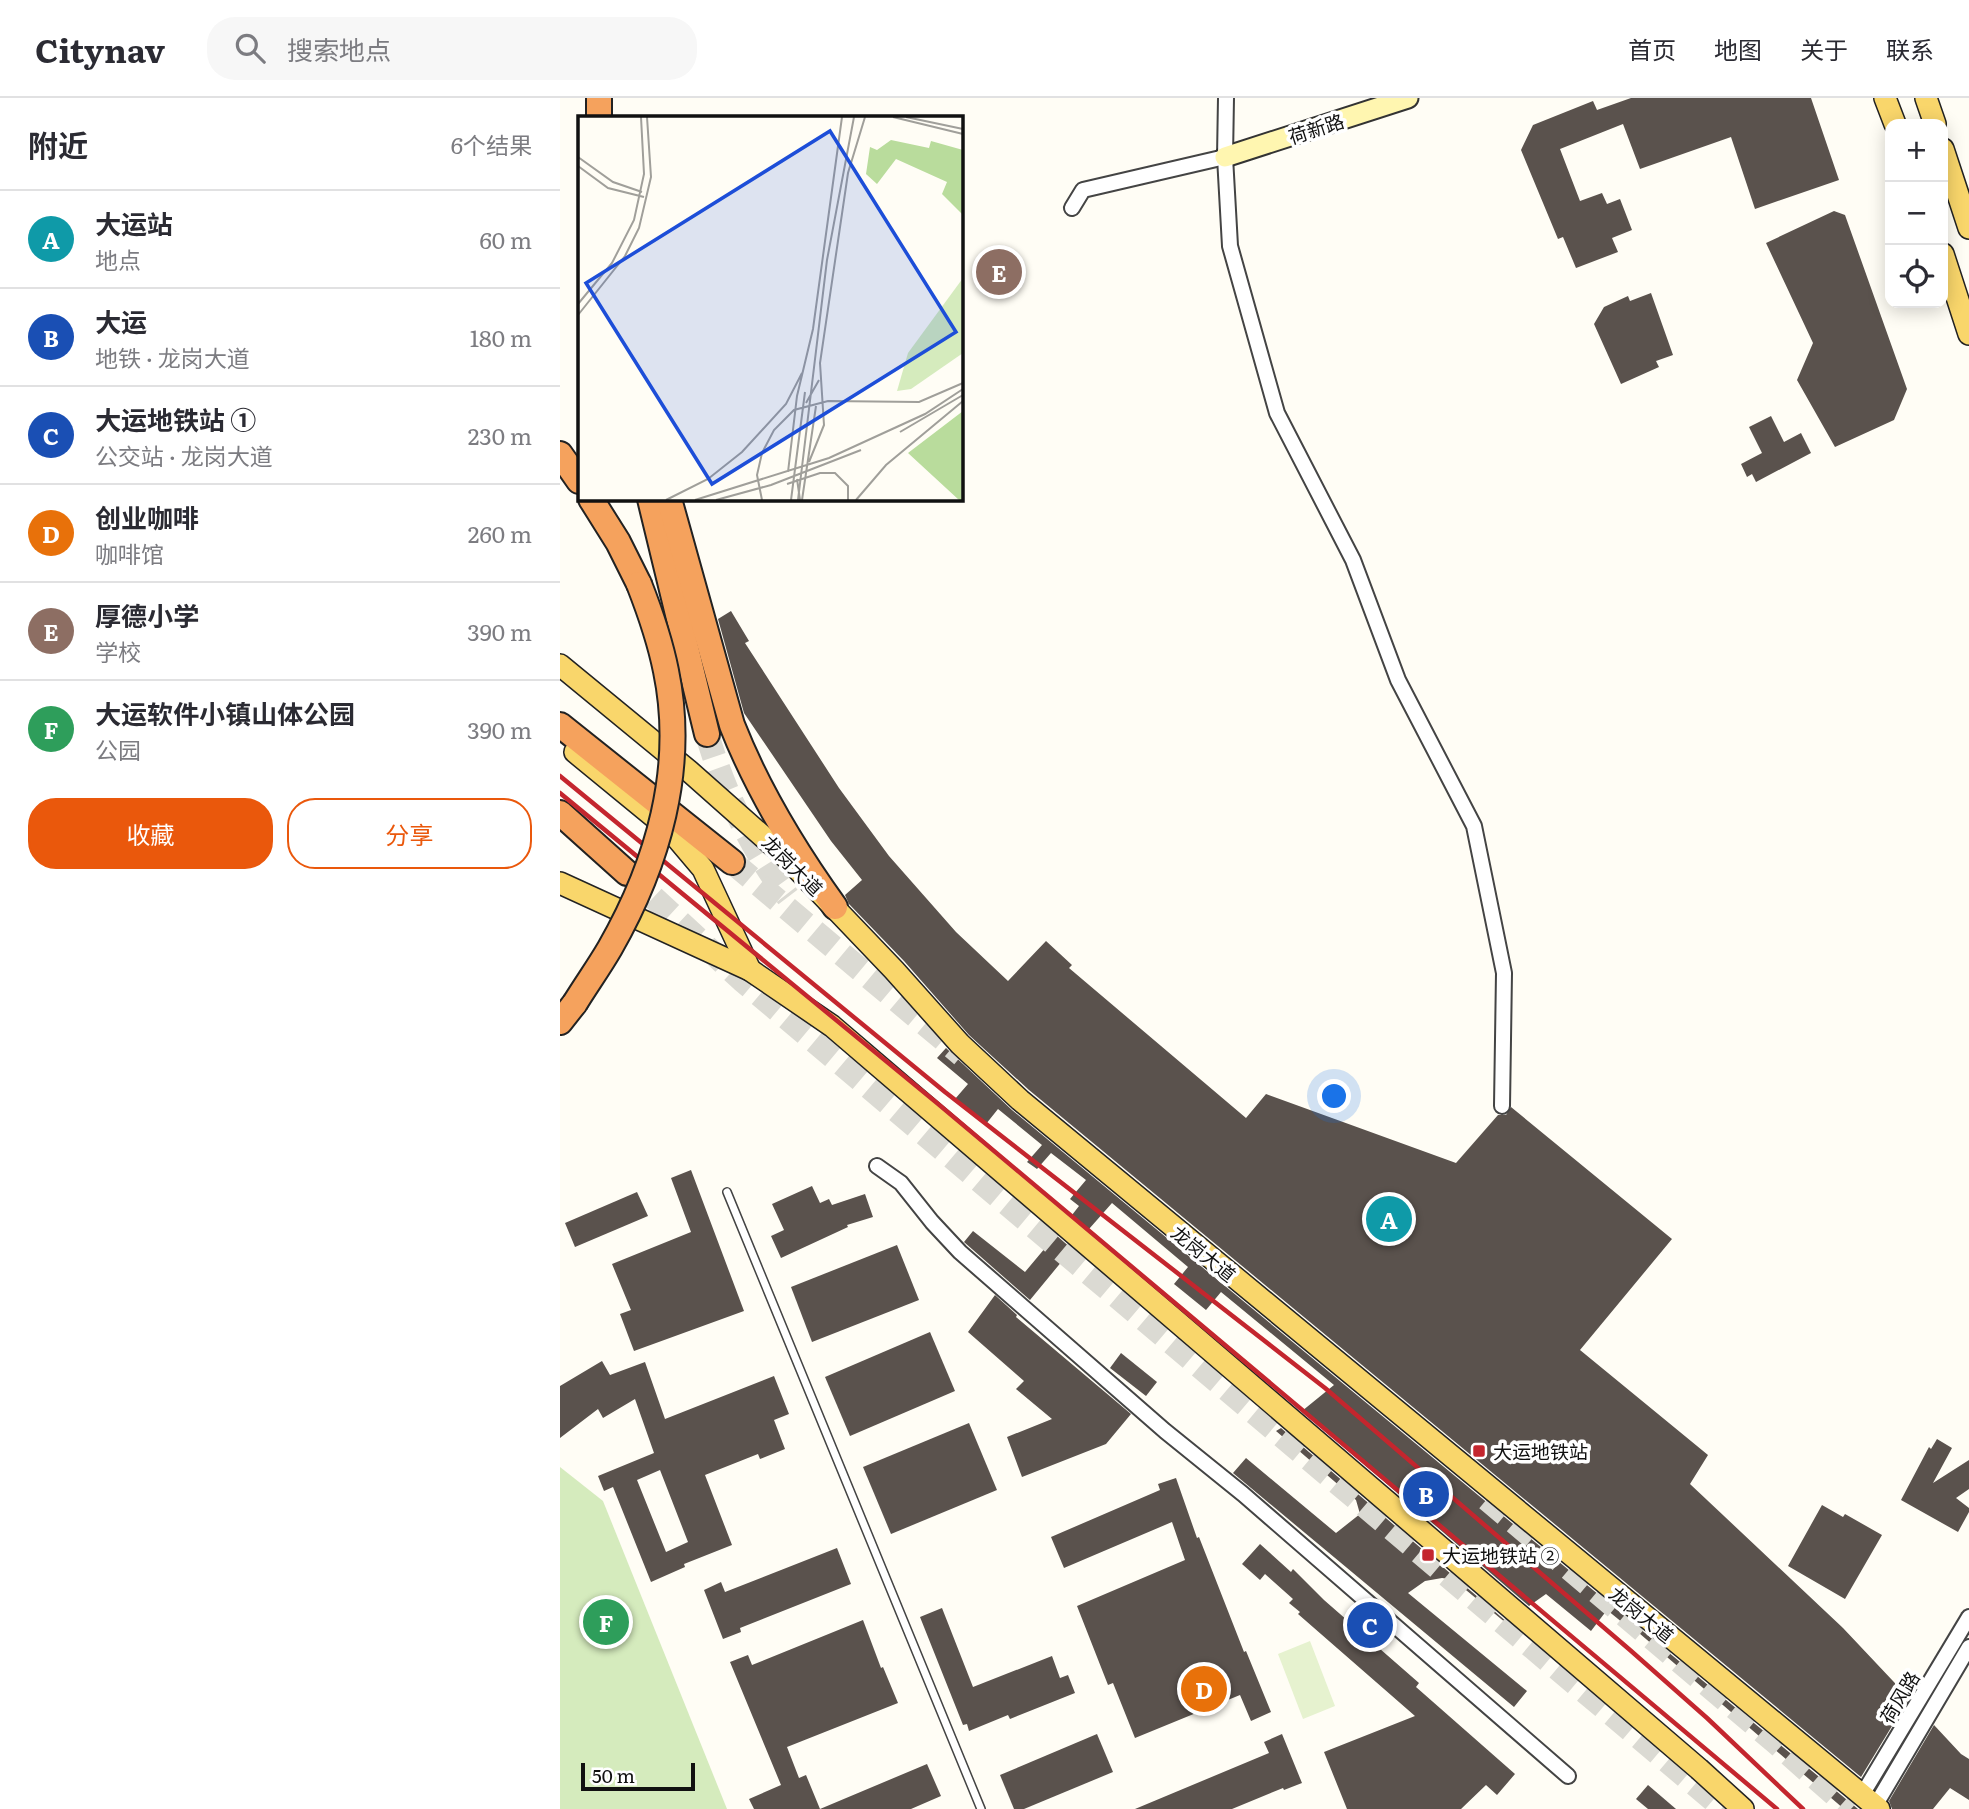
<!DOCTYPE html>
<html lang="zh">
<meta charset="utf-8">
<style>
body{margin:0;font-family:Literata,"Noto Sans SC",serif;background:#f7f7f7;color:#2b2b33}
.controls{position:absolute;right:21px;top:21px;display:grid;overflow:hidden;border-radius:14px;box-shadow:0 4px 18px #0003}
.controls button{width:63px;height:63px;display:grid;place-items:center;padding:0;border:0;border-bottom:2px solid #e1e1e2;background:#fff;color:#2b2b33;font:35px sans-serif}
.scale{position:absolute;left:21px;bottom:18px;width:114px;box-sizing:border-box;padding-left:7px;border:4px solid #111;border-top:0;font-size:19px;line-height:24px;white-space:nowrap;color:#111;-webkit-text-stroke:5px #fff;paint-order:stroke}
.you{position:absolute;left:775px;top:999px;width:24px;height:24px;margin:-18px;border:5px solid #fff;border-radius:50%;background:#1a73e8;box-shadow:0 0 0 10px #1a73e833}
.badge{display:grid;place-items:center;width:46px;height:46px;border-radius:50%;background:#ea580c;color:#fff;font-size:23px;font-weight:700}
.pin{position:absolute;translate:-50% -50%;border:4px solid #fff;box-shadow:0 2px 7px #0006}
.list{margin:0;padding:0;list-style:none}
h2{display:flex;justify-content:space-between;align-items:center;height:91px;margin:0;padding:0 28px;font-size:30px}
h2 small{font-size:23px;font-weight:400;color:#7c7c81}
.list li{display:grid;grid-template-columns:46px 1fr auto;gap:21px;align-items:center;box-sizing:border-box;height:98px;padding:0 28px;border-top:2px solid #e1e1e2}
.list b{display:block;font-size:26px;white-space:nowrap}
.list p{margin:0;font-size:23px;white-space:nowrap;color:#7c7c81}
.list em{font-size:23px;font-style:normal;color:#7c7c81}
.actions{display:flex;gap:14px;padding:21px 28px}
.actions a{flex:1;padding:16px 0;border:2px solid #ea580c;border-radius:28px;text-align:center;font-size:24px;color:#ea580c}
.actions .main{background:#ea580c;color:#fff}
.icon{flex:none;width:38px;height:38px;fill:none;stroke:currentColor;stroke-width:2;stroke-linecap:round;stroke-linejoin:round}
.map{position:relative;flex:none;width:1409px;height:1711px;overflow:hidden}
header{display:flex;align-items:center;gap:42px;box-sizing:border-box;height:98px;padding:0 35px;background:#fff;border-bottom:2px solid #e1e1e2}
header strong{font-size:33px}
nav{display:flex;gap:38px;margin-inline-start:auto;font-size:24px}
.search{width:490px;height:63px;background:#f7f7f7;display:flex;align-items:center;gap:18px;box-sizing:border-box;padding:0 24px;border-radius:28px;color:#7c7c81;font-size:26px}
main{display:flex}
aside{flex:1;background:#fff}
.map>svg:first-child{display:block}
.green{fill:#d5ebbd}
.pitch{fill:#e6f2cf}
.building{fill:#5a524d;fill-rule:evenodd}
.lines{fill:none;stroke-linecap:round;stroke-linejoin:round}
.highway-tunnel{stroke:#dbdad3;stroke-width:24;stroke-dasharray:24 12;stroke-linecap:butt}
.lane-casing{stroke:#444;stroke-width:10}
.street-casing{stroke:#444;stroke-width:18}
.secondary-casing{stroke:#333;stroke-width:23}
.primary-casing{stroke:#222;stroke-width:24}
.highway-casing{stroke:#222;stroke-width:28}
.lane{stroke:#fff;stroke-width:7}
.street{stroke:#fff;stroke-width:14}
.secondary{stroke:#fff6b0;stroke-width:19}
.primary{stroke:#f9d66b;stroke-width:21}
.highway{stroke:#f5a25d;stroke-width:24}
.rail{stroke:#c4262e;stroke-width:4.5}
.highway-bridge-casing{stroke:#222;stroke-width:28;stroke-linecap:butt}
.highway-bridge{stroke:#f5a25d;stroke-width:24}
.poi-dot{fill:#c4262e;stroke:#fff;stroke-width:2.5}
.labels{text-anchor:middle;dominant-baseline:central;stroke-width:7;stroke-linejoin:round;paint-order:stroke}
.street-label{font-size:19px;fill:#111;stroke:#fff}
.poi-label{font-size:19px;fill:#111;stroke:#fff;text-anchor:start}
.inset-road{fill:none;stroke:#a09f9a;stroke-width:2}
.view{fill:#1d4ed8;fill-opacity:0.15;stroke:#1d4ed8;stroke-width:3.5}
.inset-edge{fill:none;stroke:#111;stroke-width:3.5}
</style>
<header>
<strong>Citynav</strong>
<div class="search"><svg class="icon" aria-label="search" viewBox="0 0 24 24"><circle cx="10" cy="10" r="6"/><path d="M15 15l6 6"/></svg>搜索地点</div>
<nav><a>首页</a><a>地图</a><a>关于</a><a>联系</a></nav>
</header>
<main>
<aside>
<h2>附近<small>6个结果</small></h2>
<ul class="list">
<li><span class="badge" style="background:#0f9aa8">A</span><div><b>大运站</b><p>地点</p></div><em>60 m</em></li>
<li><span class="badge" style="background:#1a4fb4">B</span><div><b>大运</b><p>地铁 · 龙岗大道</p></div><em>180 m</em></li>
<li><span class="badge" style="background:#1a4fb4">C</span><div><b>大运地铁站 ①</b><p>公交站 · 龙岗大道</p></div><em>230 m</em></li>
<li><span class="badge" style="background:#e8710a">D</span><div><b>创业咖啡</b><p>咖啡馆</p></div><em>260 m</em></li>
<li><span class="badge" style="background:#8d6e63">E</span><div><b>厚德小学</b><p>学校</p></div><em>390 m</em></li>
<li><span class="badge" style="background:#2e9e5b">F</span><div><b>大运软件小镇山体公园</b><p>公园</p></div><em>390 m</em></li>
</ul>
<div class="actions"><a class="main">收藏</a><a>分享</a></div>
</aside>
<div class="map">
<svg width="1409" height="1711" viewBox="0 0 1409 1711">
<rect width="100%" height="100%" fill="#fffdf5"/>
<!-- green -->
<polygon class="green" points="0,1369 43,1403 167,1711 0,1711"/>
<!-- pitch -->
<polygon class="pitch" points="750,1543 775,1608 743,1621 718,1556"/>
<!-- building -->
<g class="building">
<polygon points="1071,0 1251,0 1279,82 1195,111 1171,39 1080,71 1063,26 1000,51 1020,103 1042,95 1047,106 1060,101 1072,132 1052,140 1058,154 1016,170 1003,139 998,141 961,52 973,27 1033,3 1037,12"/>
<polygon points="1274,113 1285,117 1347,291 1334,322 1275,349 1237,282 1253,245 1206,145"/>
<polygon points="1091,195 1113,257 1096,263 1099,269 1061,286 1034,226 1044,209 1068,198 1070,203"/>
<polygon points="1211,318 1224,344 1241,335 1251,355 1196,384 1192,376 1187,379 1181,366 1202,355 1189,329"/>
<polygon points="171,513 189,543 185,545 279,690 329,758 396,834 448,883 486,843 512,867 509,870 686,1020 706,996 896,1065 938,1017 946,1017 951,1009 1112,1141 1020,1252 1148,1357 1130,1386 1283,1530 1349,1600 1301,1679 469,992 409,937 344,863 289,806 285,797 302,782 271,743 184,615 158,521"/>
<polygon points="386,950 452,1012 1298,1711 1284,1711 1065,1523 1063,1525 1047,1512 1031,1533 986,1496 969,1508 742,1313 774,1287 661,1194 646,1212 614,1186 628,1169 552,1105 529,1131 512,1117 519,1108 510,1101 526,1082 491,1055 477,1071 467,1064 482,1047 438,1011 426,1026 395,1001 408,986 377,960"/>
<polygon points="131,1072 184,1213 74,1253 60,1216 71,1212 52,1166 131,1134 111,1080"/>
<polygon points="252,1088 260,1105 269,1101 272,1107 305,1096 313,1119 287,1127 288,1129 221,1160 211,1138 224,1132 212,1106"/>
<polygon points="77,1094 88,1118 15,1149 5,1125"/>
<polygon points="413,1133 465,1174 496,1137 512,1151 470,1202 404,1144"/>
<polygon points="337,1147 359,1202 252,1244 231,1189"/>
<polygon points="435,1197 457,1217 456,1219 571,1316 546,1346 462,1379 447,1339 492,1321 456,1291 464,1283 408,1234"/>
<polygon points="370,1234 395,1293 290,1338 265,1279"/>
<polygon points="561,1255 597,1284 586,1298 550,1270"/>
<path d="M42 1263 50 1277 85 1264 105 1321 214 1278 229 1316 214 1322 225 1351 200 1361 198 1356 145 1377 172 1447 124 1466 125 1469 91 1484 53 1389 44 1393 38 1378 94 1355 75 1301 43 1320 38 1311 0 1340V1288ZM100 1372 128 1444 106 1454 77 1382Z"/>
<polygon points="409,1325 437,1392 331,1436 303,1369"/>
<polygon points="721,1330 947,1524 946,1525 895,1483 889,1481 882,1480 865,1483 848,1495 967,1593 954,1609 673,1375 686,1360 776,1435 800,1416 796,1402 716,1333"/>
<polygon points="1377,1341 1392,1350 1373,1385 1409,1362 1409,1391 1396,1400 1409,1410 1409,1414 1398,1434 1341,1402 1369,1349 1371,1351"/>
<polygon points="616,1380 637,1440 639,1439 684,1554 686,1553 711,1614 691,1623 680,1597 575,1640 553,1585 548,1587 517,1508 625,1462 612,1424 504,1470 491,1439 600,1392 598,1386"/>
<polygon points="1262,1407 1283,1419 1285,1416 1322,1437 1285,1501 1228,1468"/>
<polygon points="700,1446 731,1474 733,1471 764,1502 859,1585 856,1589 955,1676 937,1697 926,1687 901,1711 787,1711 764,1654 855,1618 738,1516 740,1514 729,1505 733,1501 705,1476 700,1482 682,1466"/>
<polygon points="277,1450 291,1486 180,1530 181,1534 163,1541 144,1492 161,1484 165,1494"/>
<polygon points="382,1510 413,1589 492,1558 500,1580 508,1577 515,1595 450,1621 448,1617 409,1633 407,1626 403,1627 360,1519"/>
<polygon points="303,1522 321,1570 323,1569 338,1605 227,1649 239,1680 246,1677 260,1711 367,1666 381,1698 351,1711 194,1711 189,1701 221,1687 170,1564 188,1557 192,1567"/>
<polygon points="1374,1627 1401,1656 1409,1661 1409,1702 1390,1690 1373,1711 1332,1711 1329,1703"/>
<polygon points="537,1636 553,1674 464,1711 454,1711 440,1677"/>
<polygon points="722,1636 742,1685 724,1692 723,1690 672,1711 575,1711 709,1655 704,1644"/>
<polygon points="1088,1687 1116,1711 1088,1711 1076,1701"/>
</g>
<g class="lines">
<!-- highway-tunnel -->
<g class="highway-tunnel">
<path d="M147 636C163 692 192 753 228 799"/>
<polyline points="172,764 402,957"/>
<polyline points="67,775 182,882 1164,1711"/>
<polyline points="927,1401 1213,1642 1291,1711"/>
</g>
<!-- lane casing -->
<g class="lane-casing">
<polyline id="lane" points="167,1094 421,1711"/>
</g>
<!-- street casing -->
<g class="street-casing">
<g id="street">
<polyline points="666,0 665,59 670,148 717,315 793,462 838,582 914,728 944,875 942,1008"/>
<polyline points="512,110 523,92 665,59"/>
<polyline points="317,1068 341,1085 372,1124 400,1154 605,1333 683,1396 1008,1678"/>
<polyline points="1302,1697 1409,1519"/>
<polyline points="1315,1708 1409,1549"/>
</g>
</g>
<!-- secondary casing -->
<g class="secondary-casing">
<polyline id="secondary" points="665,59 848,0"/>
</g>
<!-- primary casing -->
<g class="primary-casing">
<g id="primary">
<polyline points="1325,0 1335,26"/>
<polyline points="1366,0 1375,26"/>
<polyline points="1383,51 1409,130"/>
<polyline points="1383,156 1409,236"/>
<polyline points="0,567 129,673 225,758 334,872 400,946 460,1002 1319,1711"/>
<polyline points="15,654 110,732 143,771 190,872"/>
<polyline points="0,785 190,872 272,928 1139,1671 1183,1711"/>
</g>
</g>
<!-- highway casing -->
<g class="highway-casing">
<g id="highway">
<polyline points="39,0 39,19"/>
<polyline points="0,356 19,383"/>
<polyline points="31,401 58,444 79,486"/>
<polyline points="90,401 147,636"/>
<path d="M109 401 172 627C198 693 234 752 275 809"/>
<polyline points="0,627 172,764"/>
<polyline points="0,715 67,775"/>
<polyline points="0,924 15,905"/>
</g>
</g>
<!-- lane -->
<use href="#lane" class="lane"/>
<!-- street -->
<use href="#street" class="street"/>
<!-- secondary -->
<use href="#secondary" class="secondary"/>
<!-- primary -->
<use href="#primary" class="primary"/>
<!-- highway -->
<use href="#highway" class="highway"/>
<!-- rail -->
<g class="rail">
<polyline points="0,678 385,994 765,1290 1070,1552 1147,1620 1243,1711"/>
<polyline points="0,695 377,1005 1217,1711"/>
</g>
<!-- highway-bridge casing -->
<g class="highway-bridge-casing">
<path id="highway-bridge" d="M15 905C26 887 39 869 50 850 98 766 126 670 106 573 100 543 90 514 79 486"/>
</g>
<!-- highway-bridge -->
<use href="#highway-bridge" class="highway-bridge"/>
</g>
<!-- markers -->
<g class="poi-dot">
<rect x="912" y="1346" width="14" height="14" rx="3.5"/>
<rect x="861" y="1450" width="14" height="14" rx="3.5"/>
</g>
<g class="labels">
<!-- street labels -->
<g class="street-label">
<text transform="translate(756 30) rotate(-18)">荷新路</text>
<text transform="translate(233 767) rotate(45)">龙岗大道</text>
<text transform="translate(644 1155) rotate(39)">龙岗大道</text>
<text transform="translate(1082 1516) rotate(39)">龙岗大道</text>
<text transform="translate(1339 1599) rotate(-59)">荷风路</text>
</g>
<!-- poi labels -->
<g class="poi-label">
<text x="933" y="1353">大运地铁站</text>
<text x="882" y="1457">大运地铁站 ②</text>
</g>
</g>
<!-- overview -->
<g transform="translate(18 18)">
<rect width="385" height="385" fill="#fffdf5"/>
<path d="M385 162V237L333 273 319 275 330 237Z" fill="#d5ebbd"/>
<path d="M313 24 351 32 353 25 385 34V99L364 78 369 66 318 43 299 68 288 58 292 31 299 34ZM385 295V384H381L330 337Z" fill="#b9dc9c"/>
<path class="inset-road" d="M315 1 385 18M328 1 385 13M0 41 35 66 64 76M0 50 30 72 66 81M0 188 34 147 56 104 66 58 63 1M0 199 47 140 61 112 73 61 69 1M228 287 241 264M322 316 385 279M231 346 246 309 242 247 270 57 287 1M210 356 219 280 235 213 264 1M219 363 222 384M209 368 242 357H257L270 370V384M88 384 130 363 164 336 208 288 224 257M117 384 251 342 347 298 385 273M138 384 193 369 283 334M184 384 179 359 184 337 196 314 216 294 250 285 341 286 385 267M213 384 227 276M220 384 249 144 276 1M224 384 238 290M278 384 308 349 385 285"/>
<path class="view" d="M252 15 378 216 134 368 8 167Z"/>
<rect width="385" height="385" class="inset-edge"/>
</g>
</svg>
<div class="controls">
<button>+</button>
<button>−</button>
<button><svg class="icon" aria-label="locate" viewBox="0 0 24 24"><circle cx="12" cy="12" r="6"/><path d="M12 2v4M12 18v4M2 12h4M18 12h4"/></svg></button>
</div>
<div class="scale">50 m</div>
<div class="you"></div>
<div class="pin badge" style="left:829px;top:1121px;background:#0f9aa8">A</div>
<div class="pin badge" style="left:866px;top:1396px;background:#1a4fb4">B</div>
<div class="pin badge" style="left:810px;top:1527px;background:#1a4fb4">C</div>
<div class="pin badge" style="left:644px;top:1591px;background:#e8710a">D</div>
<div class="pin badge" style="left:439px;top:174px;background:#8d6e63">E</div>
<div class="pin badge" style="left:46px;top:1524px;background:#2e9e5b">F</div>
</div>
</main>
